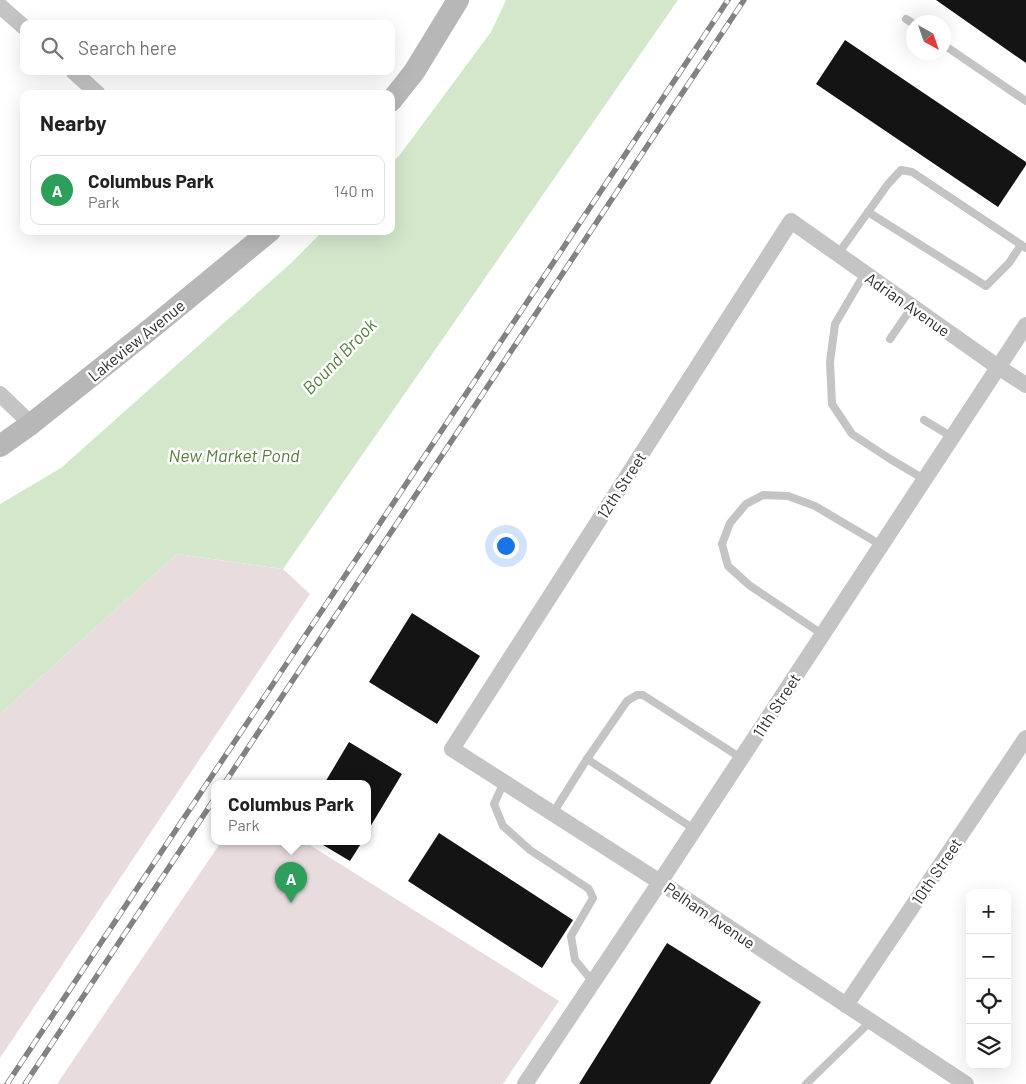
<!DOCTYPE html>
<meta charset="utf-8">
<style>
body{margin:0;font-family:Barlow,sans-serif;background:#f2f2f2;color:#222}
.controls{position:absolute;right:15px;bottom:15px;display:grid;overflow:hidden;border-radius:10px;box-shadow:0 5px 20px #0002}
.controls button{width:45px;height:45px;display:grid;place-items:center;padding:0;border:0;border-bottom:1px solid #e0e0e0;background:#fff;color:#222;font:25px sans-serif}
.compass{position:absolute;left:906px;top:15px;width:45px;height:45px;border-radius:50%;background:#fff;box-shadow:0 5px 20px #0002;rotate:140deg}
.you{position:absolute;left:505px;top:545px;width:18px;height:18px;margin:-12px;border:4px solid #fff;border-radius:50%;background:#1a73e8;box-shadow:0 0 0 8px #1a73e833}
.badge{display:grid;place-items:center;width:32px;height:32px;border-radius:50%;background:#111827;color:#fff;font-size:16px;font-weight:700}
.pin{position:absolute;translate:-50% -41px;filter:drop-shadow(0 1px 2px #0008)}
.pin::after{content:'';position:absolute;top:26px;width:18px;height:15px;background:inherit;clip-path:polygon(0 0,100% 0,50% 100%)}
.popup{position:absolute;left:211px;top:780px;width:160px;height:65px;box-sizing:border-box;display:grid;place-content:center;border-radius:10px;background:#fff;filter:drop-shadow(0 1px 4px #0005);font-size:16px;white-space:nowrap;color:#767676}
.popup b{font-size:19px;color:#222}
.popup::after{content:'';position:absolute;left:50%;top:100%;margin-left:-10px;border:10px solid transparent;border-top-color:#fff}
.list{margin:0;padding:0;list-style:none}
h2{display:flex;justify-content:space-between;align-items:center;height:65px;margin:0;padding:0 20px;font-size:21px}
h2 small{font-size:16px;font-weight:400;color:#767676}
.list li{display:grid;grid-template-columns:32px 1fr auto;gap:15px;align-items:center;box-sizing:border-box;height:70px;margin:0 10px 10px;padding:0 10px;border:1px solid #e0e0e0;border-radius:10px}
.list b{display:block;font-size:19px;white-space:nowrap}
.list p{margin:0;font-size:16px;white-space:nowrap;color:#767676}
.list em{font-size:16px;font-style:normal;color:#767676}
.icon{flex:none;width:28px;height:28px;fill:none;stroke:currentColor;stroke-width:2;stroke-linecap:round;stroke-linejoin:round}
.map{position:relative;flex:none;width:1026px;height:1084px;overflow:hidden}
.search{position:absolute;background:#fff;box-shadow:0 5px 20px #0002;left:20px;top:20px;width:375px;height:55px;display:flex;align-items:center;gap:12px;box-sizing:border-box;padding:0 18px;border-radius:10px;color:#767676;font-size:19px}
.panel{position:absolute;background:#fff;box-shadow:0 5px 20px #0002;left:20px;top:90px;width:375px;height:145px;border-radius:10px}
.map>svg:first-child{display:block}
.green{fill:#e9dcdf}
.water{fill:#d3e7ca}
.building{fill:#141414}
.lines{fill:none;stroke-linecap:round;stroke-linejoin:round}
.lane{stroke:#c4c4c4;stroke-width:8}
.street{stroke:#c4c4c4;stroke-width:16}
.secondary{stroke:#b7b7b7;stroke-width:22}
.rail-casing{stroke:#828282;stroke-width:5.5}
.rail{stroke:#fff;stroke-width:4;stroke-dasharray:11;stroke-linecap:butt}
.labels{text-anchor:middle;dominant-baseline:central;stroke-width:5;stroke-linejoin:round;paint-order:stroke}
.street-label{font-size:16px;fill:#2d2d2d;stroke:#fff}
.water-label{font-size:18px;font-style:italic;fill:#568041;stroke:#fff}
</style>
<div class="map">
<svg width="1026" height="1084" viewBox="0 0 1026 1084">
<rect width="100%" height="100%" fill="#fff"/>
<!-- green -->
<g class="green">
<polygon points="177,554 283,569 310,594 0,1058 0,714"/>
<polygon points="221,842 305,842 559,1001 503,1084 57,1084"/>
</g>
<!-- water -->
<polygon class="water" points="506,0 678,0 283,569 177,554 0,714 0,504 61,468 290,264 323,231 391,231 391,163 399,156 491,32"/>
<!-- building -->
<g class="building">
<polygon points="936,0 1026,0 1026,63"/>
<polygon points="845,40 1026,162 1026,165 998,207 816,84"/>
<polygon points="412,613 480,656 437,724 369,682"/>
<polygon points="349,742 402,774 367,832 367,784 324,784"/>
<polygon points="439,833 573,920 542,968 408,881"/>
<polygon points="318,842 362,842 350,861"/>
<polygon points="667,943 761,1002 710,1084 579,1084"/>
</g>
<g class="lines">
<!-- lane -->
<g class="lane">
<polyline points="906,19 914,24"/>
<polyline points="944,45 1026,101"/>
<polyline points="868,212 986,286 1009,263 1021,245"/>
<polyline points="838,254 888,184 901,170 912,172 1026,248"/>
<polyline points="865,273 835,324 830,362 832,404 852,434 890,459 924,479"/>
<polyline points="890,339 912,307"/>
<polyline points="924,420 952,437"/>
<polyline points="822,634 749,585 728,566 722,544 730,523 746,504 763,495 788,496 815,506 881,545"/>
<polyline points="587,759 627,701 637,695 643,695 741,758"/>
<polyline points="504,782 494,804 503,826 530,850 589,889 593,898 571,936 575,960 593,982"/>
<polyline points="553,813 587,759 694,829"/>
<polyline points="806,1084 871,1021"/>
</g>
<!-- street -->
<g class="street">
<polyline points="0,6 24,27"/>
<polyline points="73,71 98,94"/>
<polyline points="0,394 31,424"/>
<polyline points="846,1005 1026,738"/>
<polyline points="525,1084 660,882 1026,325"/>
<polyline points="966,1084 660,882 452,749 791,221 998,367 1026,385"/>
</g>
<!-- secondary -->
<g class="secondary">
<polyline points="391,101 414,72 458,0"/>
<polyline points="0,446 31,424 153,327 270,231"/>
</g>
<!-- rail casing -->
<g class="rail-casing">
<g id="rail">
<polyline points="224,784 744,0"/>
<polyline points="7,1084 728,0"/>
<polyline points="25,1084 215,798"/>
</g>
</g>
<!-- rail -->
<use href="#rail" class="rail"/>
</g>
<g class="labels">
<!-- street labels -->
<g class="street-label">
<text transform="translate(908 304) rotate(35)">Adrian Avenue</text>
<text transform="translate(136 340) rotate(-39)">Lakeview Avenue</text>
<text transform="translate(621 485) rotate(-57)">12th Street</text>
<text transform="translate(776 705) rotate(-57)">11th Street</text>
<text transform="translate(936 871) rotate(-56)">10th Street</text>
<text transform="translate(710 915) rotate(34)">Pelham Avenue</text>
</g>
<!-- water labels -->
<g class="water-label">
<text transform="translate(339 356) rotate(-46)">Bound Brook</text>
<text x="234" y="455">New Market Pond</text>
</g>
</g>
</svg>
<div class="controls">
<button>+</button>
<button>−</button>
<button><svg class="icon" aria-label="locate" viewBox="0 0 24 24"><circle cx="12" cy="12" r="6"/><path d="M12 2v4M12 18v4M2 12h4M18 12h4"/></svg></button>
<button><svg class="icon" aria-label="layers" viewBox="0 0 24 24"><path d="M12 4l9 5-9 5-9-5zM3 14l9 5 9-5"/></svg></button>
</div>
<svg class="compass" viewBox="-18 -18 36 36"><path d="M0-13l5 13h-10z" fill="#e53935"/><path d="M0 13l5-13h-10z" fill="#767676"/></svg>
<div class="you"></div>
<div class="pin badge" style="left:291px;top:903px;background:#2e9e5b">A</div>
<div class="popup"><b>Columbus Park</b>Park</div>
<div class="search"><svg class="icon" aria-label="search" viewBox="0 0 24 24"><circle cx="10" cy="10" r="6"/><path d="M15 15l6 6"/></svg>Search here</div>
<section class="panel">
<h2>Nearby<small></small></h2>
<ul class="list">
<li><span class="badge" style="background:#2e9e5b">A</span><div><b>Columbus Park</b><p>Park</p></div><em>140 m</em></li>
</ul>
</section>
</div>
